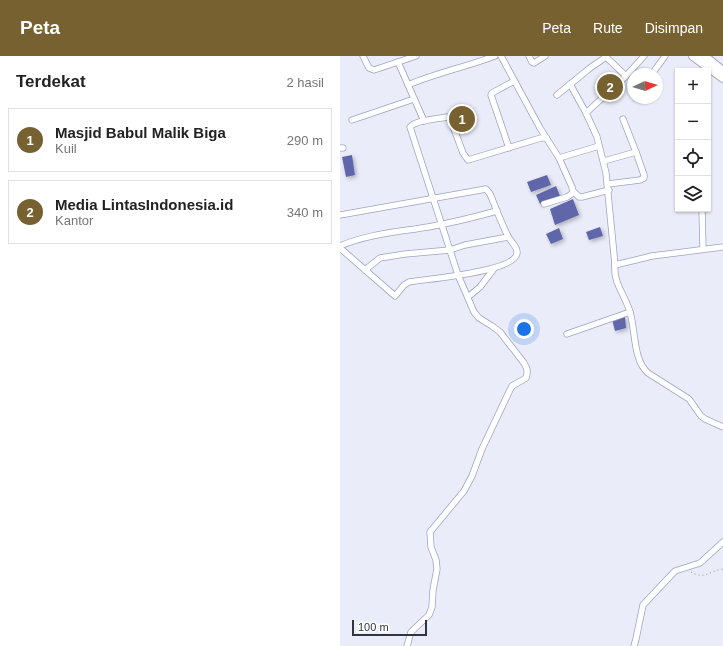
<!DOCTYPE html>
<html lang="id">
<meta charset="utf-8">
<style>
body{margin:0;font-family:Arial,sans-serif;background:#f2f2f2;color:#222}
.controls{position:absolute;right:12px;top:12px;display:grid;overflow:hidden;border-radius:0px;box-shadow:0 1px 3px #0004}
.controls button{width:36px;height:36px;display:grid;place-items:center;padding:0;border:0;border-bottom:1px solid #e0e0e0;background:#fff;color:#222;font:20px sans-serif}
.compass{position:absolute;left:287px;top:12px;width:36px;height:36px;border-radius:50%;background:#fff;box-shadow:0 1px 3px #0004;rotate:86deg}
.scale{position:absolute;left:12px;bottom:10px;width:75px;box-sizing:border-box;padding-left:4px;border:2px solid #323441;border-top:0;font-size:11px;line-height:14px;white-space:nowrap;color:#323441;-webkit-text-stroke:3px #fff;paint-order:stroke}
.you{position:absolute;left:184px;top:273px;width:14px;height:14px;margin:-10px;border:3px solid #fff;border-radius:50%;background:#1a73e8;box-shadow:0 0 0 6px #1a73e833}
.badge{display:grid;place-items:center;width:26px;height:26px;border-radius:50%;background:#786131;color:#fff;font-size:13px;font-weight:700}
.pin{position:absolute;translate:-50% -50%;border:2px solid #fff;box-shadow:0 1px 4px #0006}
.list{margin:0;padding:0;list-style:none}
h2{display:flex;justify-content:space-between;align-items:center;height:52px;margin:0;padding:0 16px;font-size:17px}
h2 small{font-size:13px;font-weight:400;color:#767676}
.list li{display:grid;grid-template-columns:26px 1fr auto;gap:12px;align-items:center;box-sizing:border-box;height:64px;margin:0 8px 8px;padding:0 8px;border:1px solid #e0e0e0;border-radius:0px}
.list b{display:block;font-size:15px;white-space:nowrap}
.list p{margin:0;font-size:13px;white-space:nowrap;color:#767676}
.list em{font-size:13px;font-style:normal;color:#767676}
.icon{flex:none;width:22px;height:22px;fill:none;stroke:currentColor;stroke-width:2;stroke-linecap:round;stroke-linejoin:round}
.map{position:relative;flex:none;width:383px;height:590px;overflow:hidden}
header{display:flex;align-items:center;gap:24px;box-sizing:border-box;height:56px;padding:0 20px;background:#786131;color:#fff}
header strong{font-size:19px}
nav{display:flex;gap:22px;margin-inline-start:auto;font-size:14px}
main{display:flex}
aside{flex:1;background:#fff}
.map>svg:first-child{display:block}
.building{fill:#6166aa;filter:url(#shadow)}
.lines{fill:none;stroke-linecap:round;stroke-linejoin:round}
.street-casing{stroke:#9ea3c2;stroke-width:7}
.secondary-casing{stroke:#9ea3c2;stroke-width:10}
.path{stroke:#8f919e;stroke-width:1;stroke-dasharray:1 3;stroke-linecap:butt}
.street{stroke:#fff;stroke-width:5.5}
.secondary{stroke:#fff;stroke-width:8}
</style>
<header>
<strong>Peta</strong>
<nav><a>Peta</a><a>Rute</a><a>Disimpan</a></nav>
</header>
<main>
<aside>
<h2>Terdekat<small>2 hasil</small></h2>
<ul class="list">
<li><span class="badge">1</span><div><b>Masjid Babul Malik Biga</b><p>Kuil</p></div><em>290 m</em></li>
<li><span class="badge">2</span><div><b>Media LintasIndonesia.id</b><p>Kantor</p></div><em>340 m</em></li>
</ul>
</aside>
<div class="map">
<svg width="383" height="590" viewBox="0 0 383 590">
<defs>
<filter id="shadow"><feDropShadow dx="2" dy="2" stdDeviation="2" flood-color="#0004"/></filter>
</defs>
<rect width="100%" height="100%" fill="#eaecf9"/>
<!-- building -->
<g class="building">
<polygon points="119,56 130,60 126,71 114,66"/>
<polygon points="12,99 15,119 6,121 2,101"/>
<polygon points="207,119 211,129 191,136 187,126"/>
<polygon points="216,130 220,140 200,148 196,139"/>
<polygon points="233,143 239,159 215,169 210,153"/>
<polygon points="260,171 263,180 249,184 246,176"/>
<polygon points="219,172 223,183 211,188 206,178"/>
<polygon points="285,260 286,272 275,275 272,263"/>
</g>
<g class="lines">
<!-- street casing -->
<g class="street-casing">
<g id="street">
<polyline points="23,0 29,12 34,14 76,0"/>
<polyline points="161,0 200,72 219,102 259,90"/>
<polyline points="189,0 192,6 194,7 205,0"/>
<polyline points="265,0 286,20"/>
<polyline points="304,0 286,20 246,57 257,81 266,117 275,209 312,200 383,191"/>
<polyline points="58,6 84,65"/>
<polyline points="312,18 325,0"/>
<polyline points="230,28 246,57"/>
<path d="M68 29C96 17 126 11 155 0"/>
<polyline points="217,39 250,12 266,1"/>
<polyline points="12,64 74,43"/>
<polyline points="0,92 3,92"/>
<polyline points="169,92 151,39 152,37 174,25"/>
<polyline points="264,105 296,96 283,63"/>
<polyline points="268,128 300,124 304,122 304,119 296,96"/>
<polyline points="233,135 239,141 242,141 269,134"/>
<polyline points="204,148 227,141 233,137 232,131 219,102"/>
<polyline points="362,153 363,193"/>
<path d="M0 159 146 133 150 138C156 152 161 167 168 180 170 185 177 190 177 196 179 216 85 223 69 226L64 229 55 240 0 192"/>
<path d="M0 190C28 178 58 176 88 171 111 167 135 161 157 155"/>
<path d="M275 209C273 226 284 238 289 253 296 271 292 303 308 317L349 343 361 360 365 363 383 371"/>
<polyline points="25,214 40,202 65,198 110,194 125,189 168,181"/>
<polyline points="128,241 140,231 153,214"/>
<polyline points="227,278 290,256"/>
<path d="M67 590 71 576 89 559 92 551 93 534 97 513 96 504 91 491 90 476 124 435 132 420 142 393 168 338 172 330 186 322 187 318V313L184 307 160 276 152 270 139 262 134 256 118 219 70 71C75 64 98 63 107 61L110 62 123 97 128 104 201 82H206"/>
<polyline points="294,590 296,583 303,549 335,515 360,507 383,486"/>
</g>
</g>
<!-- secondary casing -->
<g class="secondary-casing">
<g id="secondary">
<polyline points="353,0 383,22"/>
<polyline points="364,0 383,15"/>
</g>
</g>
<!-- path -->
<path class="path" d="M351 516C365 524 369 515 383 513"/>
<!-- street -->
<use href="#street" class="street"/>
<!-- secondary -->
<use href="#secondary" class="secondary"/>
</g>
</svg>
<div class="controls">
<button>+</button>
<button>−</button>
<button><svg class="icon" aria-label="locate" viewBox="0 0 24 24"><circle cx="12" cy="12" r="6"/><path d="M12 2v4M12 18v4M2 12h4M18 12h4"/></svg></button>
<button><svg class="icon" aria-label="layers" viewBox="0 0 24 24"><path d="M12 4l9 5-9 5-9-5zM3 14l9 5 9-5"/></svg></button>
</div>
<svg class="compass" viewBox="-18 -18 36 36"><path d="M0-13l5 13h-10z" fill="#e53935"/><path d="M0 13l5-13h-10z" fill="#767676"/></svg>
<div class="scale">100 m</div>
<div class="you"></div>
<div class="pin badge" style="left:122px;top:63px">1</div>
<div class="pin badge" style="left:270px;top:31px">2</div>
</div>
</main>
